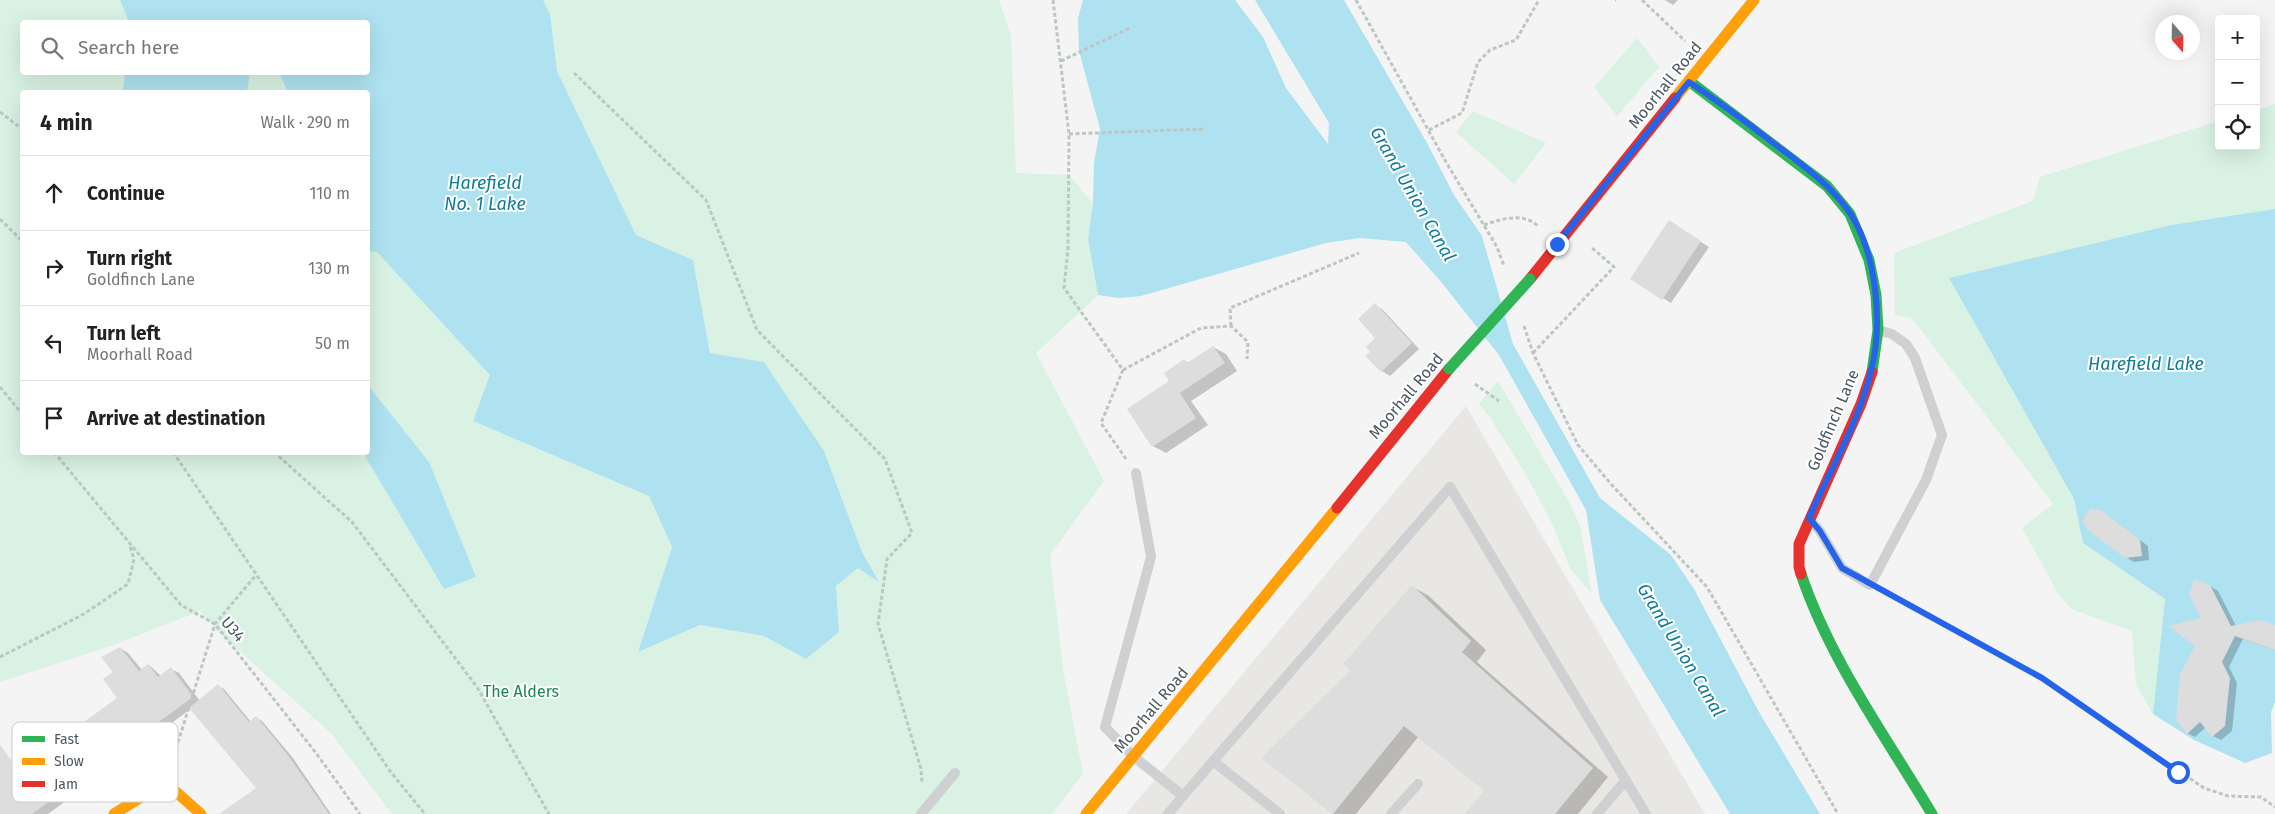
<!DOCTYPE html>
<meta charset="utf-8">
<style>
body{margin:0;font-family:"Fira Sans",sans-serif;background:#f6f6f6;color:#222}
.controls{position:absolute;right:15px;top:15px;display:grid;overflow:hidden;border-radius:5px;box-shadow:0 5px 20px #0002}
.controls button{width:45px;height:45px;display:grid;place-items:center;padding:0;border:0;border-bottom:1px solid #e0e0e0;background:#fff;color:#222;font:25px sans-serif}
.compass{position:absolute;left:2155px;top:15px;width:45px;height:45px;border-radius:50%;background:#fff;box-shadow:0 5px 20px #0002;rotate:160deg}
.stop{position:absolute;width:15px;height:15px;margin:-11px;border:4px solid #2563eb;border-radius:50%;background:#fff}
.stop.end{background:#2563eb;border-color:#fff;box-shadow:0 1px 5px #0008}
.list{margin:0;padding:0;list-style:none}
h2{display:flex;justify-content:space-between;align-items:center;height:65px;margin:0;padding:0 20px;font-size:21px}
h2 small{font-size:16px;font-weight:400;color:#767676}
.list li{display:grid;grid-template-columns:32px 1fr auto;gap:15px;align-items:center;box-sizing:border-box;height:75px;padding:0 20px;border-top:1px solid #e0e0e0}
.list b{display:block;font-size:19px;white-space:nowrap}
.list p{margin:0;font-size:16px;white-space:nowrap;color:#767676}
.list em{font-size:16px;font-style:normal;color:#767676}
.icon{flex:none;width:28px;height:28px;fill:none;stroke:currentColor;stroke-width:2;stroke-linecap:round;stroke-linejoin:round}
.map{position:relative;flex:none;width:2275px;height:814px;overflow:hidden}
.search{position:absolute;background:#fff;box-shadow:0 5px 20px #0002;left:20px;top:20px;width:350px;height:55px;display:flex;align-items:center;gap:12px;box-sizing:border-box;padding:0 18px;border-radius:5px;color:#767676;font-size:19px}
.panel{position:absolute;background:#fff;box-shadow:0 5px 20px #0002;left:20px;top:90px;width:350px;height:365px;border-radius:5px}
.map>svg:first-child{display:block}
.commercial{fill:#e8e7e3}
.green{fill:#d9f2e3}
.water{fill:#aee2f0}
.shadow{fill:#0003}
.building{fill:#ddddde}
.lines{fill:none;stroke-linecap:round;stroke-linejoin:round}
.path{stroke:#bcc7c4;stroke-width:3;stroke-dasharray:4 2.5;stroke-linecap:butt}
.lane{stroke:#ced0d2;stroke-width:10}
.fast{stroke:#30b455;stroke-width:11}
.slow{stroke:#ff9f0a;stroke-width:11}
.jam{stroke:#e5322d;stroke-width:11}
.fast-bridge{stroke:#30b455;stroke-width:11}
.route{stroke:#2563eb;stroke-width:6}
.labels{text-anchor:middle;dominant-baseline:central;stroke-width:4;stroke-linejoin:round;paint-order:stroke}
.street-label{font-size:16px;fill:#4a5661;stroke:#fff}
.park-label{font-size:16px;fill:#17864f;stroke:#fff}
.water-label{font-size:18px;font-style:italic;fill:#0c7c9b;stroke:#fff}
.key{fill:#fff;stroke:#c9ccd0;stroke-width:1}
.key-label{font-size:14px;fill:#4a5661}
</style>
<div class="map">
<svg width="2275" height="814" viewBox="0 0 2275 814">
<rect width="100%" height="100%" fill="#f4f4f4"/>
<!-- commercial -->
<polygon class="commercial" points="1466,406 1705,814 1126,814"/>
<!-- green -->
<g class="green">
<polygon points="0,0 120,0 130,20 129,22 22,22 22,72 125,73 123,89 128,92 22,92 22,452 363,453 444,589 429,462 368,385 368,251 377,251 491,375 473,421 649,496 672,547 638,652 700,625 764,636 806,659 839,632 836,586 858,568 878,580 862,552 824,451 764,362 710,353 693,260 636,235 557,71 550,14 543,0 999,0 1011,36 1016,173 1069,175 1093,203 1088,239 1098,295 1036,353 1104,481 1050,555 1063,669 1083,774 1052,814 392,814 332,734 217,631 200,611 114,645 0,682"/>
<polygon points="1637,38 1659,67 1617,116 1594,87"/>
<polygon points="260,72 279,73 288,92 247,92 250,74"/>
<polygon points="2275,104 2275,209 2171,225 1949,278 2074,499 2083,543 2165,599 2153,714 2136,685 2132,631 2071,609 2059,595 2022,528 2053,504 1912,318 1895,315 1894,253 2033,201 2040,177 2219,121 2219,146 2256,146 2256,110"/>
<polygon points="1473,111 1546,143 1514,184 1456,132"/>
<polygon points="1498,381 1571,505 1580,526 1592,594 1571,570 1554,528 1528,478 1489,416 1479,404"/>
</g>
<!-- water -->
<g class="water">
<polygon points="120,0 543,0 550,14 557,71 636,235 693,260 710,353 764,362 824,451 862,552 879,582 858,568 836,586 839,632 806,659 764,636 700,625 638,652 672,547 649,496 473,421 490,375 377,252 368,251 368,92 288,92 279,73 368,72 368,22 129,22"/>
<polygon points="1083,0 1235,0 1263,37 1286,88 1328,144 1329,123 1255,0 1344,0 1427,143 1454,195 1482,236 1513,344 1600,498 1671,555 1694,589 1759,712 1820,814 1730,814 1600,600 1586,510 1499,355 1442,283 1406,242 1360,238 1326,243 1141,296 1119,298 1098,295 1088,239 1093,203 1094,163 1100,129 1079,51 1078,18"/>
<polygon points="125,73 125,72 260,73 250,74 247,92 128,92 123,90"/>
<polygon points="2275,209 2275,702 2271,712 2272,753 2245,763 2194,740 2153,714 2165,599 2083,543 2074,499 1949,278 2171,225"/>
<polygon points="368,385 429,462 476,577 444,589 363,453 368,452"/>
</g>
<!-- shadow -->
<g class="shadow">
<polygon points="1665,0 1678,0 1673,5"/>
<polygon points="1677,227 1709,247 1671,303 1663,298"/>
<polygon points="1375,305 1383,310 1419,349 1390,376 1382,371 1371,352 1377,338"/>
<polygon points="1213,347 1226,354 1237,371 1191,401 1208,425 1166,453 1153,446 1129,409 1171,382 1185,361 1189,363"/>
<polygon points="2109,517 2148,546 2149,560 2134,562 2125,557"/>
<polygon points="2210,586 2218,591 2236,626 2275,626 2275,650 2243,639 2229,667 2237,683 2232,731 2221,740 2213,736 2206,727 2195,737 2187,733 2197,646"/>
<polygon points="1413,587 1429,596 1486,650 1477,662 1608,777 1578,814 1466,814 1486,791 1419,736 1356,814 1333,814 1263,758 1353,670"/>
<polygon points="120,648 128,653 142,670 149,665 161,676 171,669 179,673 200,701 218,686 224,689 251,722 257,718 262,721 293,758 331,814 233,814 258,788 192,708 48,814 0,814 0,795 69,744 119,698 114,673"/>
</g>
<!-- building -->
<g class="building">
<polygon points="1669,220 1701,241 1662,300 1630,279"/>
<polygon points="1375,303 1412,343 1381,372 1365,356 1370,352 1366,347 1375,338 1358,319"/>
<polygon points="1213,346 1225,363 1180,393 1196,418 1152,447 1127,409 1169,381 1164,373 1184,359 1187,363"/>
<polygon points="2090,509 2101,510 2140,540 2142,556 2125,558 2088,530 2082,521"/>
<polygon points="2194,579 2210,585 2231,626 2261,620 2275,625 2275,650 2235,636 2222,662 2230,678 2225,726 2212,737 2200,722 2187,734 2176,720 2180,674 2195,646 2168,626 2201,618 2189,594"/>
<polygon points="1412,585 1471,641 1462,652 1593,768 1555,814 1464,814 1484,791 1404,726 1333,814 1261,758 1351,670 1343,664"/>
<polygon points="120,647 139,671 148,664 158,677 171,667 193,697 32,814 0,814 0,745 23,776 67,744 62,738 117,698 103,679 113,672 101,657"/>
<polygon points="218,684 249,722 256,716 287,754 329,814 219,814 256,788 189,708"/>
</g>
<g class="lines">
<!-- path -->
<g class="path">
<polyline points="1053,0 1069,134 1068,248 1064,288 1123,370 1101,423 1126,459"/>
<polyline points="1356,0 1446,162 1497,247 1504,266"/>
<polyline points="1615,0 1616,0"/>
<polyline points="1642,0 1685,41"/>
<polyline points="1061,61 1130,28"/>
<polyline points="574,73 706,200 757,330 885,459 912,533 887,559 878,624 921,769 922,782"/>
<polyline points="0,112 22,129"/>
<polyline points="1429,130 1462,113 1478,62 1490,50 1516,40 1539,0"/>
<polyline points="1069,134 1203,129"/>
<polyline points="0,219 22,241"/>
<path d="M1484 225C1501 219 1523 212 1538 226"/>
<polyline points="1231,326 1230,308 1359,253"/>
<polyline points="1524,326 1533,353 1578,445 1611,484 1707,587 1838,814"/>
<polyline points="1533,353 1614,267 1591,247"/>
<polyline points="1123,370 1201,328 1231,326 1248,342 1247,359"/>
<polyline points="1475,384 1499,401"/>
<polyline points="0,387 22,414"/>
<polyline points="54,452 181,605 215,624 316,753 360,814"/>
<polyline points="173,452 390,771 425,814"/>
<polyline points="274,452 352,522 477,687 549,814"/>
<polyline points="1885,593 2042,678 2204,788 2228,796 2261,797 2275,807"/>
<polyline points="0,657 84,614 128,584 134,559 130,546"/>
<polyline points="174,755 215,624 256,575"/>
</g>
<!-- lane -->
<g class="lane">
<polyline points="1136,473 1151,557 1105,727 1133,756 1183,796 1450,487 1646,814"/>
<polyline points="1811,521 1820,531 1842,568 1870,585 1926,480 1942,435 1915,358 1906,344 1892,334 1878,330"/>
<polyline points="1213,761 1280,814"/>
<polyline points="921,814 955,773"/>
<polyline points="1168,814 1183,796"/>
<polyline points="1391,814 1418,784"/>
<polyline points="1597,814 1626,780"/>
</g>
<!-- fast -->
<g class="fast">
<polyline points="1689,81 1827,186 1850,214 1869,260 1876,295 1878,330 1872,372"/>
<path d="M1801 574C1830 660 1886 737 1932 814"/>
</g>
<!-- slow -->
<g class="slow">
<polyline points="1675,98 1754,0"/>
<polyline points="114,814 165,782 201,814"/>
<polyline points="1086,814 1337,508"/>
</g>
<!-- jam -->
<g class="jam">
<polyline points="1530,279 1675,98"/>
<polyline points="1337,508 1449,369"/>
<polyline points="1801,574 1799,567 1799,544 1861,404 1872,372"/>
</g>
<!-- fast-bridge -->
<polyline class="fast-bridge" points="1449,369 1530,279"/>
</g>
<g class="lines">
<!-- route -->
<path class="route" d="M1557 244 1689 82C1718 101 1745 121 1772 142 1800 163 1830 184 1850 213 1877 254 1883 325 1871 371 1859 422 1830 470 1809 518L1820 531 1842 568 2042 678 2178 772"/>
</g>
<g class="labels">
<!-- street labels -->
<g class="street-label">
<text transform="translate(1665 85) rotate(-51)">Moorhall Road</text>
<text transform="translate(1406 396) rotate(-50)">Moorhall Road</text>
<text transform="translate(1833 420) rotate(-67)">Goldfinch Lane</text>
<text transform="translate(233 629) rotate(49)">U34</text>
<text transform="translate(1151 710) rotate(-50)">Moorhall Road</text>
</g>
<!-- park labels -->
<g class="park-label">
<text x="521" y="691">The Alders</text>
</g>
<!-- water labels -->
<g class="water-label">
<text x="485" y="183">Harefield<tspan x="485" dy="21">No. 1 Lake</tspan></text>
<text transform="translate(1413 194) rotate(60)">Grand Union Canal</text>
<text x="2146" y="364">Harefield Lake</text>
<text transform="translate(1681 650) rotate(59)">Grand Union Canal</text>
</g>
</g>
<!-- legend -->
<rect x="12" y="722" width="166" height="80" rx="8" class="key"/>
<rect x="22" y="736" width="23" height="6" fill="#30b455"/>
<rect x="22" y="758" width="23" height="7" fill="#ff9f0a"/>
<rect x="22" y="781" width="23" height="6" fill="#e5322d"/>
<g class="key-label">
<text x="54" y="744">Fast</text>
<text x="54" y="766">Slow</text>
<text x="54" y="789">Jam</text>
</g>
</svg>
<div class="controls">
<button>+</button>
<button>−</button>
<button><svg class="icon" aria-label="locate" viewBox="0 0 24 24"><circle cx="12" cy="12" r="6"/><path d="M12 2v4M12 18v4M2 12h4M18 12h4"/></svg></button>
</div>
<svg class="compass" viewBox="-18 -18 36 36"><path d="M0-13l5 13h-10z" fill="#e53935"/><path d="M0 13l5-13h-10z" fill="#767676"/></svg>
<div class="stop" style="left:2178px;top:772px"></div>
<div class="stop end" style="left:1557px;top:244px"></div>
<div class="search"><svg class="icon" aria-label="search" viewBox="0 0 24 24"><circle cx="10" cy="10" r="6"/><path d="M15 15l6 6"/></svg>Search here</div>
<section class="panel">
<h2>4 min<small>Walk · 290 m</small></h2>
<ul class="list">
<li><svg class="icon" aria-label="ahead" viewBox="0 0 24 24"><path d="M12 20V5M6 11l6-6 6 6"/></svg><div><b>Continue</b></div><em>110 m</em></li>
<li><svg class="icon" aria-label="right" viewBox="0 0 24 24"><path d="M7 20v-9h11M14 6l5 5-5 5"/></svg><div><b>Turn right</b><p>Goldfinch Lane</p></div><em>130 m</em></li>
<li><svg class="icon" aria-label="left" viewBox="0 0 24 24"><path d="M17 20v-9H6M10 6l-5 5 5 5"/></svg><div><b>Turn left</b><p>Moorhall Road</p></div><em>50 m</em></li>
<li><svg class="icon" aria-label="arrive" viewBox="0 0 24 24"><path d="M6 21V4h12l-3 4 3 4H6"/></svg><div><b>Arrive at destination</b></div></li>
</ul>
</section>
</div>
